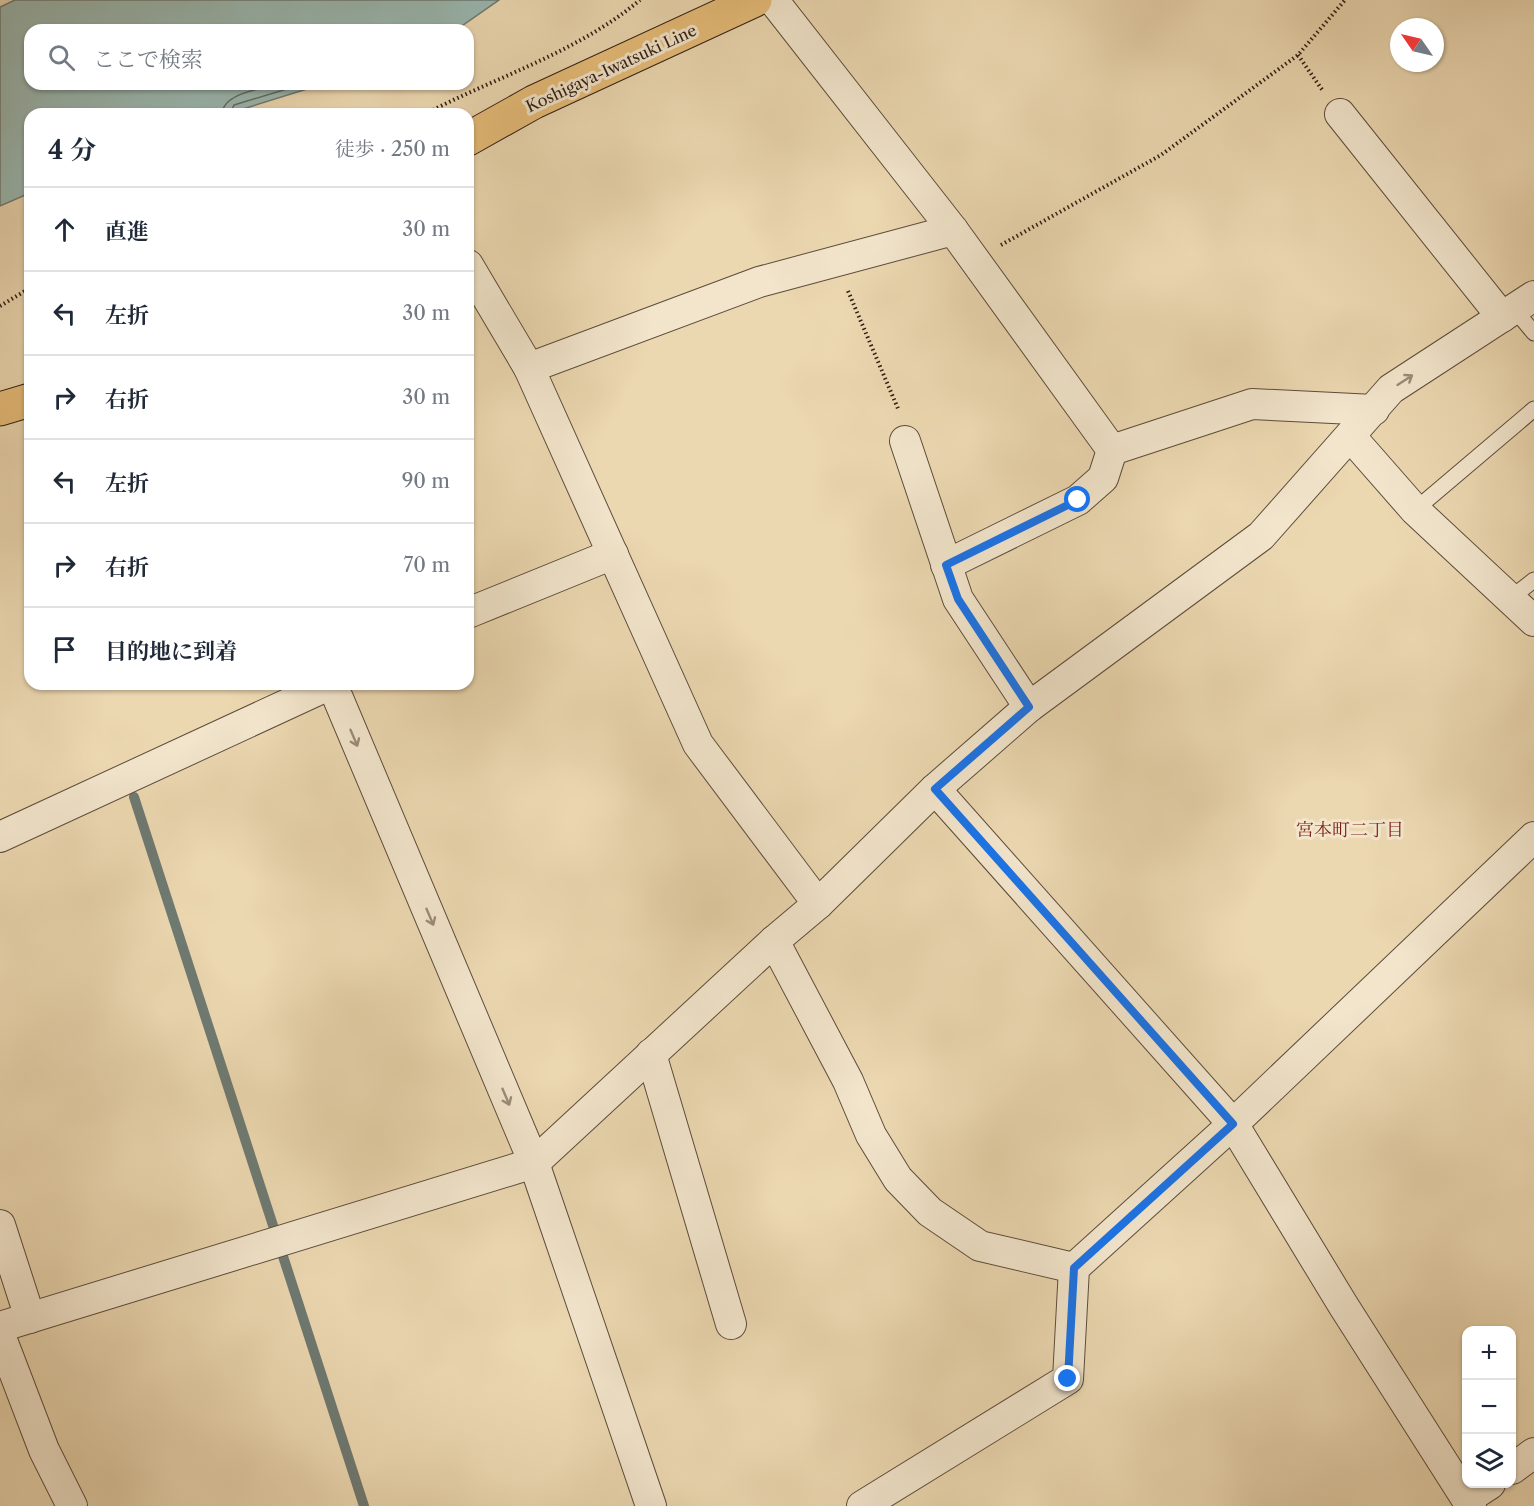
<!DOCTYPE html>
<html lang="ja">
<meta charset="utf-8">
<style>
body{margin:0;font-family:"Libre Caslon Text","Noto Serif JP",serif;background:#f2f2f3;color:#1f2937}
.controls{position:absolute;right:18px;bottom:18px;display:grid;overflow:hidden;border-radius:12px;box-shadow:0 2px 4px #0004}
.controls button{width:54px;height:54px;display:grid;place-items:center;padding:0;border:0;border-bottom:2px solid #e0e1e3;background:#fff;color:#1f2937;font:30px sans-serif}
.compass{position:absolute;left:1390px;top:18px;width:54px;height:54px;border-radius:50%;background:#fff;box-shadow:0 2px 4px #0004;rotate:304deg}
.stop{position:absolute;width:18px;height:18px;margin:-14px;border:4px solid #1a73e8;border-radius:50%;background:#fff}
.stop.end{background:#1a73e8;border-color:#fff;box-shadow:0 2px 6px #0008}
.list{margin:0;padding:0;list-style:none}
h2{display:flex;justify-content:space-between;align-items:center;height:78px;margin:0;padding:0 24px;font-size:26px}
h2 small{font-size:20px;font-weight:400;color:#747a83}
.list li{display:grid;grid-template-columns:39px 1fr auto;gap:18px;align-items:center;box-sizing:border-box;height:84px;padding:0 24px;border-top:2px solid #e0e1e3}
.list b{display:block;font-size:22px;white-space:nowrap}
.list em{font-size:20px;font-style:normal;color:#747a83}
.icon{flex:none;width:33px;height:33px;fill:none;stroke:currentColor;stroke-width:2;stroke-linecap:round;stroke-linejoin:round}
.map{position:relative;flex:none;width:1534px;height:1506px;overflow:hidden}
.search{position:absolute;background:#fff;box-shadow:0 2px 4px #0004;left:24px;top:24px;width:450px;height:66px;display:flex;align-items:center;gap:15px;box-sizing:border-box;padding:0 21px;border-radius:18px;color:#747a83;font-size:22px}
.panel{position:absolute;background:#fff;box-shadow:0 2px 4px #0004;left:24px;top:108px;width:450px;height:582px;border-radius:18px}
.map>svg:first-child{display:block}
.water{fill:#99b8b1;stroke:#6e7a72;stroke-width:1.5}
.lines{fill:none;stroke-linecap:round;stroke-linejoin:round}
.shore{stroke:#646b62;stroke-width:1.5}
.stream{stroke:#6e7a72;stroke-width:10}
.lane-casing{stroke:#5d4c3b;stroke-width:17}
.street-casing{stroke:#5d4c3b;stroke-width:32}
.primary-casing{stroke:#2e1e14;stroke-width:35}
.path{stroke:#2e1e14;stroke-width:4;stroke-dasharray:1.5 3;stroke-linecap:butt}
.lane{stroke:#f2e5cc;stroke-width:15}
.street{stroke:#f2e5cc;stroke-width:30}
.primary{stroke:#e6bc78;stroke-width:33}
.oneway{stroke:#9a8b79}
.route{stroke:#1a73e8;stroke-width:8}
.labels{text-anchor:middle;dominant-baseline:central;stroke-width:6;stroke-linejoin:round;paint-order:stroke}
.street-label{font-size:16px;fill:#2e1e14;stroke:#f2e5cc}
.neighbourhood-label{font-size:18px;fill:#7a1f14;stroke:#f2e5cc}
</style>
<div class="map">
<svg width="1534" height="1506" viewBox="0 0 1534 1506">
<rect width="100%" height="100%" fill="#ebd7b0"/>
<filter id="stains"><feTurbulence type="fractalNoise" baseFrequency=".00333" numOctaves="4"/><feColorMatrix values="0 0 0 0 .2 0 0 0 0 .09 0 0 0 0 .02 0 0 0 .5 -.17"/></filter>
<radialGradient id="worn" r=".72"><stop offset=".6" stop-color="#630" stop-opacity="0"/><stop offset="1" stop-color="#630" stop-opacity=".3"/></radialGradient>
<!-- water -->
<polygon class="water" points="15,0 499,0 456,30 30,30 30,84 323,84 227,114 30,114 30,193 0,206 0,7"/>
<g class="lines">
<!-- shore -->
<g class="shore">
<path d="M222 114C223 93 261 89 278 84"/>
<polyline points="230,114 234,105 303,84"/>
</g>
<!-- stream -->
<polyline class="stream" points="134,797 364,1506"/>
<!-- lane casing -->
<g class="lane-casing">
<g id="lane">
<polyline points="1514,309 1534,333"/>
<polyline points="1415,510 1534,409"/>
<polyline points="1511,598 1534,580"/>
</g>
</g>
<!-- street casing -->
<g class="street-casing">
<g id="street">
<polyline points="773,0 953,230 1112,450 1252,404 1374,410"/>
<polyline points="1340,114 1502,317"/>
<polyline points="468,265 529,368"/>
<polyline points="1351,437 1415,510 1534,621"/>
<polyline points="905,441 958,599 1029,707"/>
<polyline points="946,565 1078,500 1103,478 1112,450"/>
<polyline points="468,613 613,554"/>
<polyline points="332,684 534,1163 651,1506"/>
<polyline points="935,789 1233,1124 1343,1305 1471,1506"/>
<polyline points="0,837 331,684"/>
<polyline points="818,904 698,744 529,368 759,282 953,230"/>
<polyline points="774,941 848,1081 871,1135 898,1179 930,1212 980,1246 1074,1268"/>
<polyline points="651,1054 731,1324"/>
<polyline points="0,1225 30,1318"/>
<polyline points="0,1327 534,1163 774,941 818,904 935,789 1029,707 1261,536 1391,389 1534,296"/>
<polyline points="0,1335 44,1450 72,1506"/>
<polyline points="1512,1469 1534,1453"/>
<polyline points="1467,1499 1490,1484"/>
<polyline points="862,1506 1068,1379 1074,1268 1233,1124 1534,837"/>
</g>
</g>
<!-- primary casing -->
<g class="primary-casing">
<g id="primary">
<polyline points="468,139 534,102 755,0"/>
<polyline points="0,409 30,400"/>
</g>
</g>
<!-- path -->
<g class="path">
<polyline points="1298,55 1323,91"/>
<path d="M425 114C496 77 578 52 640 0"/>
<polyline points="1001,245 1161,155 1298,55 1345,0"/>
<polyline points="848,291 899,411"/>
<polyline points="0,306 30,288"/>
</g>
<!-- lane -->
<use href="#lane" class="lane"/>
<!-- street -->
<use href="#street" class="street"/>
<!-- primary -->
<use href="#primary" class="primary"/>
</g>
<!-- one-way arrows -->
<defs><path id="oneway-shaft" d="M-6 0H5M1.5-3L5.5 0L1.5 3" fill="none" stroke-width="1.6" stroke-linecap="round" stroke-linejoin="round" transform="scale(1.5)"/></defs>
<g class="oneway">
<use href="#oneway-shaft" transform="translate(1405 380) rotate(-33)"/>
<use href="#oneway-shaft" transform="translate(354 738) rotate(67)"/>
<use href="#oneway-shaft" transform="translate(430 917) rotate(67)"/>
<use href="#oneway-shaft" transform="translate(506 1097) rotate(67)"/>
</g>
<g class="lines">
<!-- route -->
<polyline class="route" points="1068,1379 1074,1268 1233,1124 935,789 1029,707 958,599 946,565 1078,500"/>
</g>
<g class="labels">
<!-- street labels -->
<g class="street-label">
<text transform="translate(611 68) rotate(-25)">Koshigaya-Iwatsuki Line</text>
</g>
<!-- neighbourhood labels -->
<g class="neighbourhood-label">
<text x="1350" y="830">宮本町二丁目</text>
</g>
</g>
<rect width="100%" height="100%" filter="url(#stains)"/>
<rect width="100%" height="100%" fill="url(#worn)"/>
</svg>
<div class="controls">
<button>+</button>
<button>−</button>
<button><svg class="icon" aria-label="layers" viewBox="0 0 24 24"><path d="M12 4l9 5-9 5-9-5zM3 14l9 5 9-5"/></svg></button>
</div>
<svg class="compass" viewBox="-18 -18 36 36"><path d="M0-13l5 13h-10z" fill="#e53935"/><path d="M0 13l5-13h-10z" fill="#747a83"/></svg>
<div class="stop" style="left:1078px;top:500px"></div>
<div class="stop end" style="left:1068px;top:1379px"></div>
<div class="search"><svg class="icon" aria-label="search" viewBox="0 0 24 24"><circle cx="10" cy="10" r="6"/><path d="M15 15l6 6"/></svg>ここで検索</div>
<section class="panel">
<h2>4 分<small>徒歩 · 250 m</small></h2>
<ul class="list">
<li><svg class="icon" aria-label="ahead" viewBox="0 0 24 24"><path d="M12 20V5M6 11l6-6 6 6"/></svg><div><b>直進</b></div><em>30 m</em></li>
<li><svg class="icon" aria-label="left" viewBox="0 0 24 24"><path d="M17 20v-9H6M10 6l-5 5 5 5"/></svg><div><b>左折</b></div><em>30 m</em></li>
<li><svg class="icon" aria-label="right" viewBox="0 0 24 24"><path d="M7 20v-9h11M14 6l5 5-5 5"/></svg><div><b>右折</b></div><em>30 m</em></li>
<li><svg class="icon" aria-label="left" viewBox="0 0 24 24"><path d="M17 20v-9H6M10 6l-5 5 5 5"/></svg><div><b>左折</b></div><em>90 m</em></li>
<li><svg class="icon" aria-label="right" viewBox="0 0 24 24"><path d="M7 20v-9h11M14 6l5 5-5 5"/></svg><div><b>右折</b></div><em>70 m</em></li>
<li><svg class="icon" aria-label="arrive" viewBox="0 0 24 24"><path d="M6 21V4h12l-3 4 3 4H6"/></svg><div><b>目的地に到着</b></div></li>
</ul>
</section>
</div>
